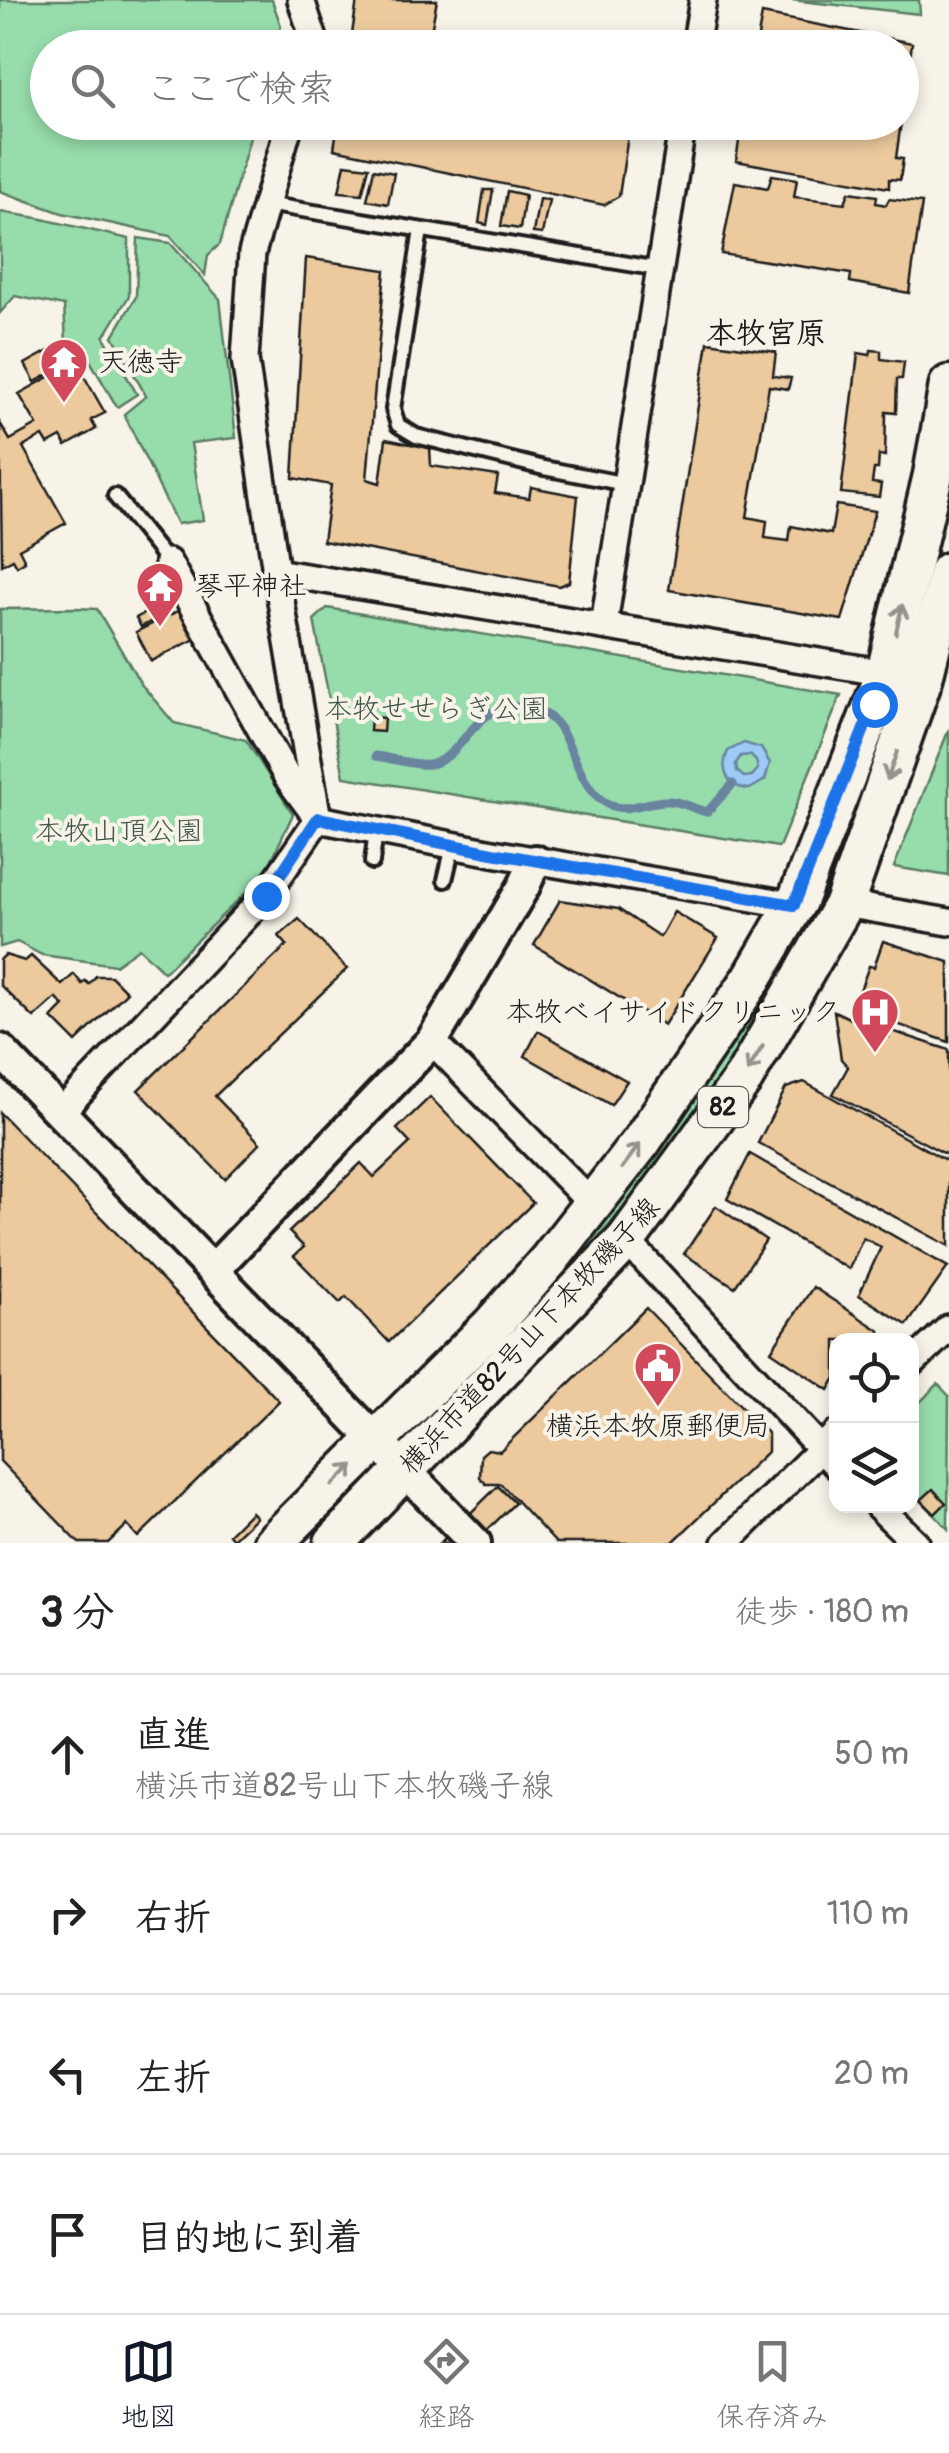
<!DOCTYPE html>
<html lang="ja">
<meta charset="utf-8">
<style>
body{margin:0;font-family:Pangolin,"Klee One",sans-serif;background:#f2f2f2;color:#222}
.controls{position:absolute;right:30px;bottom:30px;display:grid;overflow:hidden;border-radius:20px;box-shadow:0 5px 15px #0003}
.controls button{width:90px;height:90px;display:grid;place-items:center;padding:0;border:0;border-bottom:2px solid #e0e0e0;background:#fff;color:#222;font:50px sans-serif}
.stop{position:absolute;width:30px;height:30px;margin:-22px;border:8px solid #1a73e8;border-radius:50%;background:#fff}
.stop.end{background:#1a73e8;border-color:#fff;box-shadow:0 2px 10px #0008}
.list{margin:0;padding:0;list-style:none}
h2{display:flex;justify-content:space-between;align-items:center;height:130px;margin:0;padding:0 40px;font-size:42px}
h2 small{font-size:32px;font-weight:400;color:#767676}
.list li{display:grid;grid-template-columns:65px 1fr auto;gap:30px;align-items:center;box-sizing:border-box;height:160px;padding:0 40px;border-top:2px solid #e0e0e0}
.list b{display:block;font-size:38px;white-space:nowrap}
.list p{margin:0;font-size:32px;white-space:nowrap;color:#767676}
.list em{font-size:32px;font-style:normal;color:#767676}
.icon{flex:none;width:55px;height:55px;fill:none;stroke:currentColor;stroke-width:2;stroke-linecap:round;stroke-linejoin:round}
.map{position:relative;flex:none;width:949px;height:1543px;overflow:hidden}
.search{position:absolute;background:#fff;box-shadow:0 5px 15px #0003;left:30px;right:30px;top:30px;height:110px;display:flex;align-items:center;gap:25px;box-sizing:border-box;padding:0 35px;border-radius:55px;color:#767676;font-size:38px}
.sheet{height:770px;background:#fff}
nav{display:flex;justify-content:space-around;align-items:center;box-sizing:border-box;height:140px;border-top:2px solid #e0e0e0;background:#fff;font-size:28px;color:#767676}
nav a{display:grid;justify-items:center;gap:5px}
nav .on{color:#111827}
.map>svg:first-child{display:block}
.green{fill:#97ddab;stroke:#5a7c64;stroke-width:2.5}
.water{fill:#9dcaf7;stroke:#69849f;stroke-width:2.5;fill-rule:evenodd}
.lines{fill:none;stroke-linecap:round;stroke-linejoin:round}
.stream{stroke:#69849f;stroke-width:9}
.building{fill:#ecca9e;stroke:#1c1c1c;stroke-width:2.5}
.service-casing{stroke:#1c1c1c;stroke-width:20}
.minor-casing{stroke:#1c1c1c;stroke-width:32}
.tertiary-casing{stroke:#1c1c1c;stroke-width:38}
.primary-casing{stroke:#1c1c1c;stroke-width:45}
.service{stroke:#f7f3e8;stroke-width:12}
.minor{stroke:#f7f3e8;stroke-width:25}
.tertiary{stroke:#f7f3e8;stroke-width:30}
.primary{stroke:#f7f3e8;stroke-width:38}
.oneway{stroke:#94928c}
.route{stroke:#1a73e8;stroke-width:12}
.labels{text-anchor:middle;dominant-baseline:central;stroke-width:8;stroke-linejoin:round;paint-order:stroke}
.shield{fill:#f7f3e8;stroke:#5e5c59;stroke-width:2.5}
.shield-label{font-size:25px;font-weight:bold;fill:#1c1c1c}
.poi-label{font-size:28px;fill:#1c1c1c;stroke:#f7f3e8;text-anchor:start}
.park-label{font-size:28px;fill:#415647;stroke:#f7f3e8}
.street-label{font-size:28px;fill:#1c1c1c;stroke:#f7f3e8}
.neighbourhood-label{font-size:30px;font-weight:bold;fill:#1c1c1c;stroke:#f7f3e8}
</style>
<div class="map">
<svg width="949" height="1543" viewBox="0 0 949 1543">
<rect width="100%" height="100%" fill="#f7f3e8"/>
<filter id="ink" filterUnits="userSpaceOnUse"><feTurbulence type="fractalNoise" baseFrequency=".01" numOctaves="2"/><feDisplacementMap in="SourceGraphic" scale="20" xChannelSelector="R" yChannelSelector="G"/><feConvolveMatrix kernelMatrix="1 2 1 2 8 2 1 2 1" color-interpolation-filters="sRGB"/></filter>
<g filter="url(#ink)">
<!-- green -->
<g class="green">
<polygon points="0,0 272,0 281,26 275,47 48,48 48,122 254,123 220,244 208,255 205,275 170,236 62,213 0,191"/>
<polygon points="791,0 919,0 920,14"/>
<polygon points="0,212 38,218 129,239 129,296 104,337 137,394 117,407 88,357 79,360 66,342 64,306 15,296 0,313"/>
<polygon points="138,238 170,243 220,299 236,438 191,443 203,520 177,524 124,414 146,396 113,336 136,297"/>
<polygon points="76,608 97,609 141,684 174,723 246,740 293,814 265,874 164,972 139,948 115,965 42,955 17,942 0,947 0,609"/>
<polygon points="327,608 841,695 779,847 344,777 314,620"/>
<polygon points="949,729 949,876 894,867"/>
<path d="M824 892 828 894C753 1034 673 1166 559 1277L556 1275C664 1160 744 1027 824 892Z"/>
<polygon points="938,1384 949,1396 948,1529 912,1491 912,1410"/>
</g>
<!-- water -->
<path class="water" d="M744 743 761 748 770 763 765 780 750 789C728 788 719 771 728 751ZM750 755 756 761 758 769 752 776 744 777 737 771 736 763 741 756Z"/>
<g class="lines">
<!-- stream -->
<path class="stream" d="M376 756C392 758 413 766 429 764 465 760 470 702 523 707 573 711 568 770 598 797 623 820 642 799 670 801 683 802 694 809 707 812L733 784"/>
</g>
<!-- building -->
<g class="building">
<polygon points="357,0 437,0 428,48 350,48"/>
<polygon points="762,14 912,43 902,119 902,48 756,48"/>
<polygon points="338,122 626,122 629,129 619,196 604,205 334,149"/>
<polygon points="742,122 901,122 896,158 903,159 900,180 889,179 889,188 736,161"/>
<polygon points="345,164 369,167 362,194 339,192"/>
<polygon points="374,169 394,173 388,204 367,200"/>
<polygon points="772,175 797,179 794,197 845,203 849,192 877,196 876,203 886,205 889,199 922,203 909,293 850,282 851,274 721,254 735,182 768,188"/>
<polygon points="484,190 493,190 487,225 479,223"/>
<polygon points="507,191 525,195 520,229 501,226"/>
<polygon points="539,199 549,200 542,234 533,233"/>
<polygon points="306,258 385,270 367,479 380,483 386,439 430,448 431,466 498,476 495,493 529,498 531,487 578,496 569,582 559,586 323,541 331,485 293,478"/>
<polygon points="708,342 776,352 773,376 791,378 788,389 769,386 747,517 767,521 765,538 789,541 791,526 831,534 836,505 875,511 842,620 669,590"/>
<polygon points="63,343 72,361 35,382 25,364"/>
<polygon points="871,350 881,351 881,359 904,362 902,379 897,379 896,413 886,412 885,456 879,455 878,469 874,469 872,483 881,484 879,497 841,493 858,353 870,355"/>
<polygon points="76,362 105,413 91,420 96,429 66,446 61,437 48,444 43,436 23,447 66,523 19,549 25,561 17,566 13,559 2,565 0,423 10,440 37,425 19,394"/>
<polygon points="154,608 159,617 141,627 136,618"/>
<polygon points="180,610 195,639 151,661 136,632"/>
<polygon points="371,717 384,718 383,732 370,731"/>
<polygon points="560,900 618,909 660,937 674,912 718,938 664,1025 534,945"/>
<polygon points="299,919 347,969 215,1096 260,1143 225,1179 138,1090 287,945 279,936"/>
<polygon points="883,941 949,962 949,1042 853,1009 869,966 874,967"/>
<polygon points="5,955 25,961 31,956 62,985 74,974 82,984 85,981 89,984 96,976 111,976 127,992 76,1042 52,1018 64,1006 56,998 34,1018 0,985 0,960"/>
<polygon points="834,1011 889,1037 892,1031 949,1050 949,1156 833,1094 848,1067 841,1059"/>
<polygon points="538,1031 627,1081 611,1105 525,1056"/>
<polygon points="804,1082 949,1162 949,1246 758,1143 786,1088"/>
<polygon points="430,1097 533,1203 389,1342 346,1297 340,1303 294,1256 304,1247 289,1232 361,1163 374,1177 410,1143 397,1129"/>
<polygon points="0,1113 279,1401 138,1537 127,1525 108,1543 79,1543 0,1461"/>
<polygon points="750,1154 948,1267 907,1325 859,1295 881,1247 863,1238 849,1269 727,1199"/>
<polygon points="716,1206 766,1240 735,1287 684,1254"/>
<polygon points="813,1287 880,1331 874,1340 836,1340 836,1378 829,1390 771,1351"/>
<polygon points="646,1308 768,1434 768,1451 672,1543 556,1543 501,1484 486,1484 480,1477 481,1455 488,1449 500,1451"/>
<polygon points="498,1486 515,1503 474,1543 440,1543"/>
<polygon points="933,1489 946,1503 935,1514 921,1500"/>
<polygon points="251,1512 256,1517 233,1539 229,1534"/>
</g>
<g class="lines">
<!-- service casing -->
<g class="service-casing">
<g id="service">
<polyline points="266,204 659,269"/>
<polyline points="421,230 393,409 398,425 416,436 544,468 626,484"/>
<polyline points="115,496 168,562"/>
<polyline points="372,862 376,831"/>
<polyline points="445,880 453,846"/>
</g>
</g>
<!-- minor casing -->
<g class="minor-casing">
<g id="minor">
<polyline points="301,0 314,39 312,48"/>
<polyline points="695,48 703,0"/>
<polyline points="168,562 287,777 318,819 493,853 794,905"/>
<polyline points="276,572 886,673"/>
<polyline points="604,624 683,122"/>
<polyline points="844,904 949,922"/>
<polyline points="432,1041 593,1205"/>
<polyline points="61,1112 266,895 318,819 276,572 245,359 252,253 290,122"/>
<polyline points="626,1240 836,1465"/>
<polyline points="912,1363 949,1328"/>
<polyline points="878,1506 916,1543"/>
<polyline points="726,1543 836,1434"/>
</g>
</g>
<!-- tertiary casing -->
<g class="tertiary-casing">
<g id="tertiary">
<polyline points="0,1050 475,1543"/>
<polyline points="213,1270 432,1041 524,886 535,861"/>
</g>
</g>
<!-- primary casing -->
<g class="primary-casing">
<g id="primary">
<polyline points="273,1543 491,1326 549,1260 641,1142 751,980 797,901 886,673 933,475 949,385"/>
<polyline points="334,1543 626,1240 744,1078 844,904 923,678 949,572"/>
</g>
</g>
<!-- service -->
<use href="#service" class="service"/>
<!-- minor -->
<use href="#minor" class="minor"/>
<!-- tertiary -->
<use href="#tertiary" class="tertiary"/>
<!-- primary -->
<use href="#primary" class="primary"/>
</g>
<!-- one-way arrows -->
<defs><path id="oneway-shaft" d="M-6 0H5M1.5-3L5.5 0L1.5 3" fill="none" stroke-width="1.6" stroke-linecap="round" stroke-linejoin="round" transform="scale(2.5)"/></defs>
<g class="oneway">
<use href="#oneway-shaft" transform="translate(899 619) rotate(-77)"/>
<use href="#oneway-shaft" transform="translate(892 766) rotate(109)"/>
<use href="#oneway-shaft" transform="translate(755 1059) rotate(121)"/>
<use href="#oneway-shaft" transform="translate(631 1156) rotate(-53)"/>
<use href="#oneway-shaft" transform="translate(343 1475) rotate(-44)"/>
</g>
</g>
<g class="lines" filter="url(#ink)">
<!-- route -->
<polyline class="route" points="266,896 318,818 493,853 794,905 874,704"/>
</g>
<!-- icons -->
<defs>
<g id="temple-pin" transform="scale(2.5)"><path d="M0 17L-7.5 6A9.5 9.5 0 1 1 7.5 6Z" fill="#d1495b" stroke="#f7f3e8"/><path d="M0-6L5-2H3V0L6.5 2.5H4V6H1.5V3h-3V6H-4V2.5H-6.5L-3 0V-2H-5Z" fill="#fff"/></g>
<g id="hospital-pin" transform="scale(2.5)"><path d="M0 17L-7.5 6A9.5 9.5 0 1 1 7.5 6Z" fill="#d1495b" stroke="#f7f3e8"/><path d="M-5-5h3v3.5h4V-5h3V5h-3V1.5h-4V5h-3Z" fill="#fff"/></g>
<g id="civic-pin" transform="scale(2.5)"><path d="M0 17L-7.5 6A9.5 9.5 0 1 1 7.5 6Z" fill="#d1495b" stroke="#f7f3e8"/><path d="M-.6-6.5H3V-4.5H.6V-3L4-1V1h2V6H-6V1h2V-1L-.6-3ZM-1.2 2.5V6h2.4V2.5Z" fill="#fff"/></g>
</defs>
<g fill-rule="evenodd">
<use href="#temple-pin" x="64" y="362"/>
<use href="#temple-pin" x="160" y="586"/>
<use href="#hospital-pin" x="875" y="1012"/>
<use href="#civic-pin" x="658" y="1366"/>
</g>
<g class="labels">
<!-- shield labels -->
<rect class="shield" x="698" y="1087" width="50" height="40" rx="8"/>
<g class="shield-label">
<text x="723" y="1107">82</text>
</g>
<!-- poi labels -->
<g class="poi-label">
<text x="99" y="362">天徳寺</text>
<text x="195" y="586">琴平神社</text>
<text x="840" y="1012" text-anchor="end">本牧ベイサイドクリニック</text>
<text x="658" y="1426" text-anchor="middle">横浜本牧原郵便局</text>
</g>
<!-- park labels -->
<g class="park-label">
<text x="436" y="709">本牧せせらぎ公園</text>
<text x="119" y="831">本牧山頂公園</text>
</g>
<!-- street labels -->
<g class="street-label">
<text transform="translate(530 1336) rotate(-47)">横浜市道82号山下本牧磯子線</text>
</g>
<!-- neighbourhood labels -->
<g class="neighbourhood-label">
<text x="766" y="333">本牧宮原</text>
</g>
</g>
</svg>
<div class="controls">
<button><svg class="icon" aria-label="locate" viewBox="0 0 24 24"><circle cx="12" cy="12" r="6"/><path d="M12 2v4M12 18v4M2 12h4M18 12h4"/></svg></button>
<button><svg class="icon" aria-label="layers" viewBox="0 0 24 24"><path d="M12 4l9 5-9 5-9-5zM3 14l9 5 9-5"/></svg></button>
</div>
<div class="stop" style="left:874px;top:704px"></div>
<div class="stop end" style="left:266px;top:896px"></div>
<div class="search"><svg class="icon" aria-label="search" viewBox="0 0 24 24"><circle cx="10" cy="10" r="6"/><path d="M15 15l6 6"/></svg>ここで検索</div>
</div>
<section class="sheet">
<h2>3 分<small>徒歩 · 180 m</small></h2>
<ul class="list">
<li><svg class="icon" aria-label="ahead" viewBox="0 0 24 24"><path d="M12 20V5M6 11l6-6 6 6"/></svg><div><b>直進</b><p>横浜市道82号山下本牧磯子線</p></div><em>50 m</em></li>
<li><svg class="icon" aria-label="right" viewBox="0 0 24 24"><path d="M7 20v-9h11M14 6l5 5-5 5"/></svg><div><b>右折</b></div><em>110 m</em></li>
<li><svg class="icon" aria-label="left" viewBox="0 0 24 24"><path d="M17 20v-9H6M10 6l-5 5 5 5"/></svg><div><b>左折</b></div><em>20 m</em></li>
<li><svg class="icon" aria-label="arrive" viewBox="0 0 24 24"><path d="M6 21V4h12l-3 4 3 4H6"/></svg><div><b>目的地に到着</b></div></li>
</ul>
</section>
<nav>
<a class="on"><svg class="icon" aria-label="map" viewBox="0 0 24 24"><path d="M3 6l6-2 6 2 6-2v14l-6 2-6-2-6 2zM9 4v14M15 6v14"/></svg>地図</a>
<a><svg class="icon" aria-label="directions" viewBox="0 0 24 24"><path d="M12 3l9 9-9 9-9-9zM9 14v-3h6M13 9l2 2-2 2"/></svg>経路</a>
<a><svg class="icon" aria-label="saved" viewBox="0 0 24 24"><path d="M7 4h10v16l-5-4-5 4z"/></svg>保存済み</a>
</nav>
